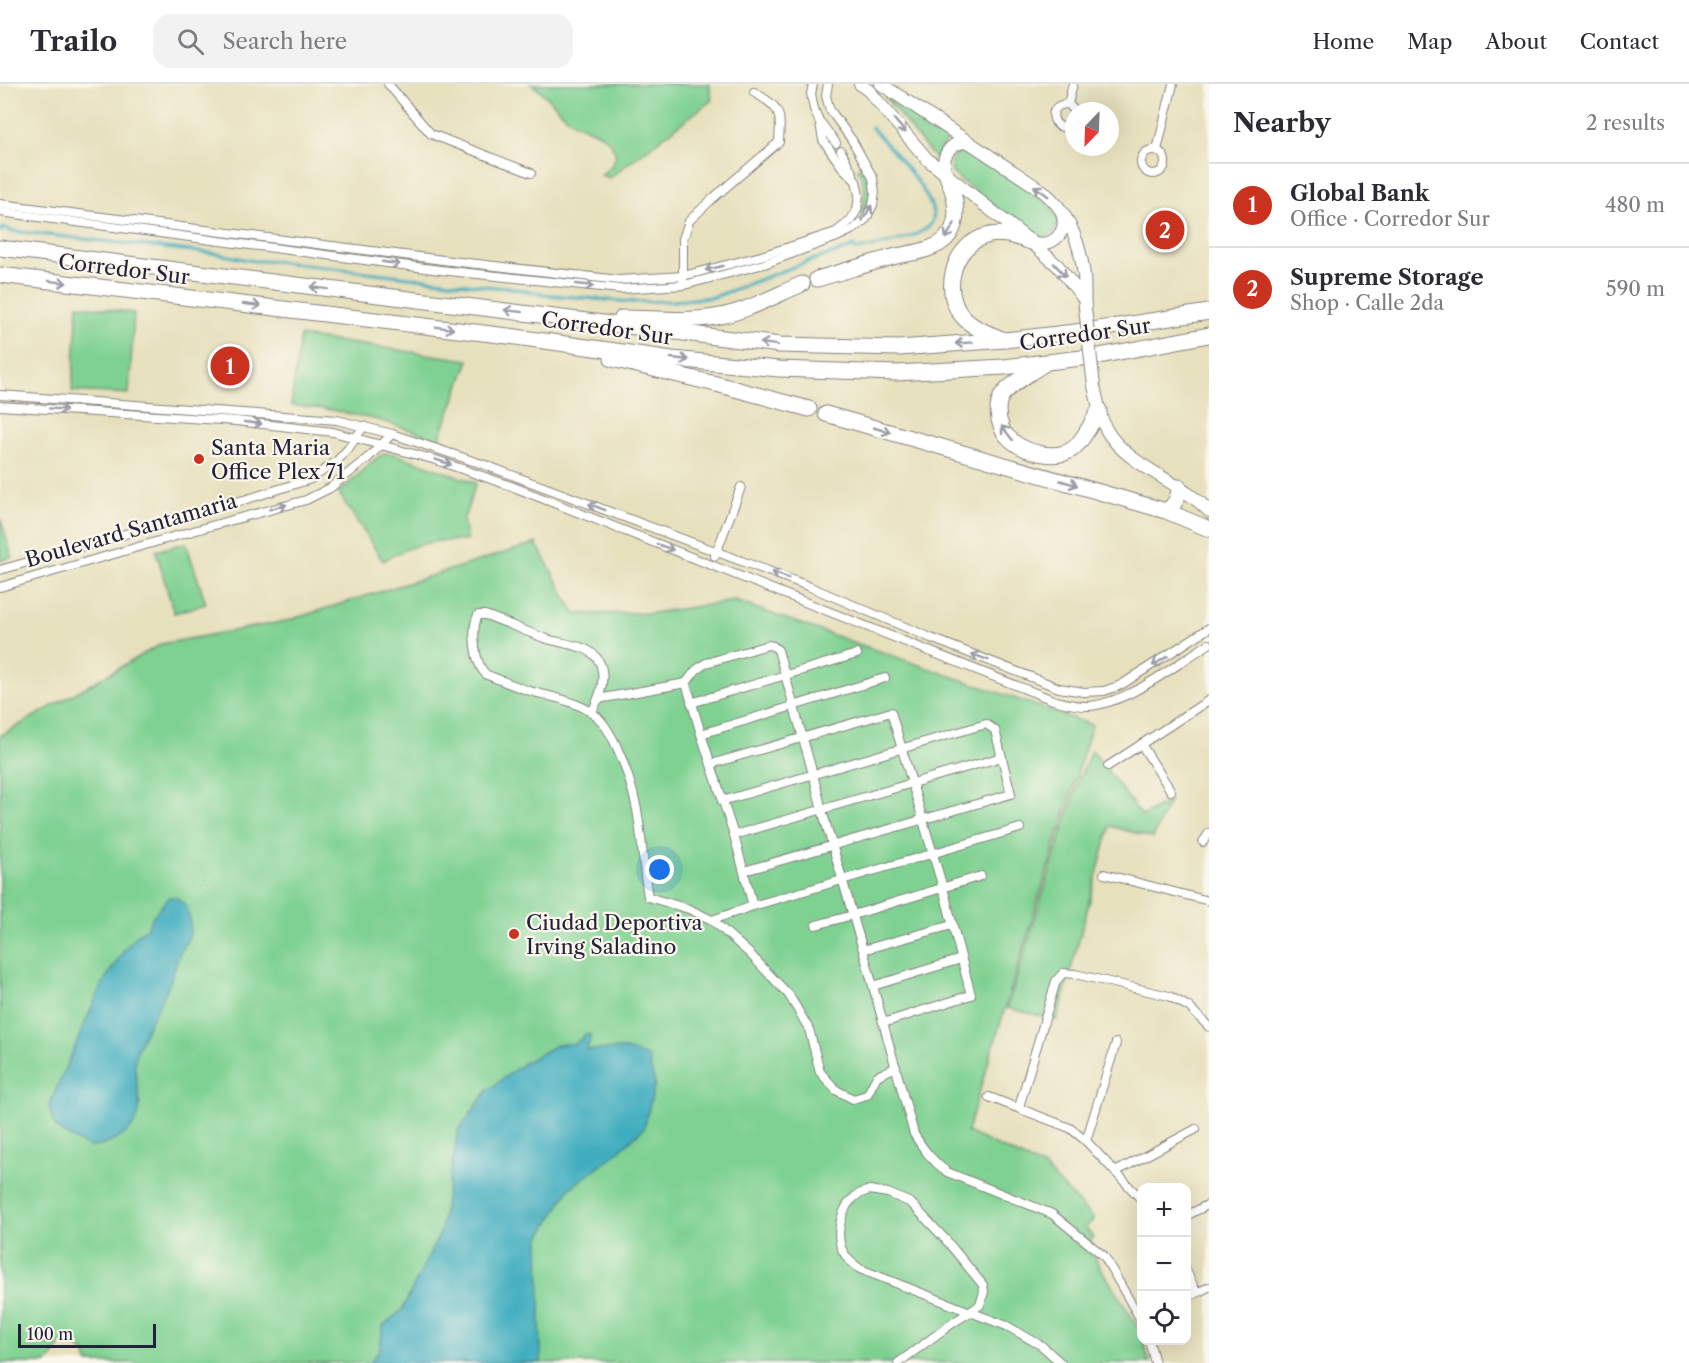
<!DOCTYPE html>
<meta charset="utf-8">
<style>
body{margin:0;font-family:"Libre Caslon Text",serif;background:#f2f2f3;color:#2b2b33}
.controls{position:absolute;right:18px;bottom:18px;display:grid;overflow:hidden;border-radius:12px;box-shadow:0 6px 24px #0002}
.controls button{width:54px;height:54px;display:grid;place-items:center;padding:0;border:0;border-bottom:2px solid #e1e1e2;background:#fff;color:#2b2b33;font:30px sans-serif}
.compass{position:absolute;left:1065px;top:18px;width:54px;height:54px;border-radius:50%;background:#fff;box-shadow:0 6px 24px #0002;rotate:203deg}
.scale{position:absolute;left:18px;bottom:15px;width:138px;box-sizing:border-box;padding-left:6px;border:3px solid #22223b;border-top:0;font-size:16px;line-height:21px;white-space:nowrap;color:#22223b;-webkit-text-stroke:4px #fbf7ec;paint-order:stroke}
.you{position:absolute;left:660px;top:786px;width:21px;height:21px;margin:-15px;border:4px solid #fff;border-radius:50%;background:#1a73e8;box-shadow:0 0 0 9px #1a73e833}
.badge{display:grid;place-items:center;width:39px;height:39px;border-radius:50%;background:#c8321e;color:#fff;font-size:20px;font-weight:700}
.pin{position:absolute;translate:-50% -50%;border:3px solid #fff;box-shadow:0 2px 6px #0006}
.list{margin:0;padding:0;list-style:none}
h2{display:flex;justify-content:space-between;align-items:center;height:78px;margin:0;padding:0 24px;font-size:26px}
h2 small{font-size:20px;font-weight:400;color:#7c7c81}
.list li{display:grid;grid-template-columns:39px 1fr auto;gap:18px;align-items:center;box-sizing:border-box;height:84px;padding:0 24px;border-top:2px solid #e1e1e2}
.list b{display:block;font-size:22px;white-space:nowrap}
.list p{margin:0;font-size:20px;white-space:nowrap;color:#7c7c81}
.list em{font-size:20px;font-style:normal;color:#7c7c81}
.icon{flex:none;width:33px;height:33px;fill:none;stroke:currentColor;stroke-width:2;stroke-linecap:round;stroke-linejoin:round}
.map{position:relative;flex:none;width:1209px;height:1279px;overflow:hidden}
header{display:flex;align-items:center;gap:36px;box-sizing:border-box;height:84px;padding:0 30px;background:#fff;border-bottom:2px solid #e1e1e2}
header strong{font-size:28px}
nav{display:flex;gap:33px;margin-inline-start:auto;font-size:21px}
.search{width:420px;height:54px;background:#f2f2f3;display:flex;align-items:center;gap:15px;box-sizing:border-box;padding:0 21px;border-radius:18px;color:#7c7c81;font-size:22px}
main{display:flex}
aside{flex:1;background:#fff}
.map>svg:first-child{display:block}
.green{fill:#7fd192;stroke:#507a66;stroke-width:1.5}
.water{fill:#40adbf;stroke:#31687d;stroke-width:1.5}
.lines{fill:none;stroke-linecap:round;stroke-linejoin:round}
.stream{stroke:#40adbf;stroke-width:3}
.street-casing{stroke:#84817c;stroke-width:10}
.secondary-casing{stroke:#84817c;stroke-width:14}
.highway-casing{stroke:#84817c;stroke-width:17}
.street{stroke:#fff;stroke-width:8}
.secondary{stroke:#fff;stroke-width:12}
.highway{stroke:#fff;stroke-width:15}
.secondary-bridge-casing{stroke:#84817c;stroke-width:14;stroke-linecap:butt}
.secondary-bridge{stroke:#fff;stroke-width:12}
.oneway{stroke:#9c9ca7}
.poi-dot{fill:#c8321e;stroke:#fbf7ec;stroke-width:2}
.labels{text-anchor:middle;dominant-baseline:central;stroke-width:4.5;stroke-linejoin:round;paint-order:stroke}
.street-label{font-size:21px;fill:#22223b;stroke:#fbf7ec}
.poi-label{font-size:21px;fill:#22223b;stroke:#fbf7ec;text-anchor:start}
</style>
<header>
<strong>Trailo</strong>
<div class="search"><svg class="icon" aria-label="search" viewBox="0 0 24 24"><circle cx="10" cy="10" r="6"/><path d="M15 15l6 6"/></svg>Search here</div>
<nav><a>Home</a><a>Map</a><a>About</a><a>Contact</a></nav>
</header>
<main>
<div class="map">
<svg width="1209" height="1279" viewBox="0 0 1209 1279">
<rect width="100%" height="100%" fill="#fbf7ec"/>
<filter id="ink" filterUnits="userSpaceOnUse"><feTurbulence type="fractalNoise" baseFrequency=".0167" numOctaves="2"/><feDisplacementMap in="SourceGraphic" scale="12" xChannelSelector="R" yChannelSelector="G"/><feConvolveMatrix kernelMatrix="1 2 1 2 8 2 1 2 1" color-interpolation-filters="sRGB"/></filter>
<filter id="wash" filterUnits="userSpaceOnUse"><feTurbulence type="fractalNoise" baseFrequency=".008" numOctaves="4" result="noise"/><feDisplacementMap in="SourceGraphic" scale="24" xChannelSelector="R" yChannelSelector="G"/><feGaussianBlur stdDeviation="1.35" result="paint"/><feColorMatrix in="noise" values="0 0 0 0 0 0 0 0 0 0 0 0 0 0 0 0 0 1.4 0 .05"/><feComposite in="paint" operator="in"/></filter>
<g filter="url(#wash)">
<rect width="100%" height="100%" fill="#e7e0bd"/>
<!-- green -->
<g class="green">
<path d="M531 0H709L712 16 609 94 601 91 612 81 616 71C614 64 610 57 603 52 593 45 580 44 569 35 556 24 547 10 531 0Z"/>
<polygon points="884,12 948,56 941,64 936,76"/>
<path d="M967 66C993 82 1046 109 1059 136 1055 151 1049 154 1034 153L953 90C949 82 950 77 955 70Z"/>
<path d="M861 83C877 98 872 114 864 131L861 130C865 110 868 107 858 86V84Z"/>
<polygon points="78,221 134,229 129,310 72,307"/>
<polygon points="300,252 469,276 439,355 382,337 332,326 291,321"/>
<path d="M386 369 395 370 476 399 463 437 467 457C435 455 411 460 383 477L338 408C356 397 368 376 386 369Z"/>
<polygon points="0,433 12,473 0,477"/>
<polygon points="186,459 206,520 174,529 156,467"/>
<polygon points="536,459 575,530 652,529 735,517 1092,641 967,1048 1045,1084 1094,1135 1085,1144 1093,1153 1087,1162 1140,1246 1142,1256 1143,1257 1150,1279 88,1279 86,1269 65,1256 47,1279 0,1279 0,652 161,560 286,537"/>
<polygon points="1092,666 1142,732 1169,717 1153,754 1110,742 1057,936 1007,924 1079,694"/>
</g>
<!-- water -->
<g class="water">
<path d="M169 813 178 814 187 823C189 831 192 842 190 850 188 857 182 864 179 871 175 882 172 894 167 905 158 925 143 947 137 967 130 990 145 1015 137 1035 131 1050 103 1066 87 1062 84 1061 82 1059 79 1058 57 1047 54 1046 49 1022L102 900 125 865 138 850 146 845 154 831Z"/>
<polygon points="586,950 591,951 587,966 624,965 648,973 655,1000 644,1044 619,1067 569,1105 539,1155 541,1279 370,1279 380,1265 383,1242 402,1226 440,1149 458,1047 488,1006 524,979 558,960 575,960"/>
</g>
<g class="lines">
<!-- stream -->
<path class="stream" d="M0 147 4 144 12 147 219 170 254 177H275L493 203H507L550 211 631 218 674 217 714 213 809 177 842 167 854 162 856 166C873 163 921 154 931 140 946 121 886 60 872 44"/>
</g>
</g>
<g filter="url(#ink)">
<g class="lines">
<!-- street casing -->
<g class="street-casing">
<g id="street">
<polyline points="388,0 431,50 531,89"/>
<polyline points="1068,20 1073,0"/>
<polyline points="821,39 836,59"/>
<path d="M1074 39C1055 55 1042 20 1068 20L1075 27"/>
<polyline points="1157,66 1173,0"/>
<circle cx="1153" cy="78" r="12"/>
<polyline points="841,67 853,90"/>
<polyline points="0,120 451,177 619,196 683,192 761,172 836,148 850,137 857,126 859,111 856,97 842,83 823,56 820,39 814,25 811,10 813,0"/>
<polyline points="0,128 440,186 620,205 684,201 764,180 837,153 854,145 866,135 873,121 875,108 873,94 852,56 830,26 826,12 828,0"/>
<path d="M683 195V155L689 137 711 116 779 58C781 26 781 25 754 8"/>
<polyline points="0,311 337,336 392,350 485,381 808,502 931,554 1059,604 1084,608 1104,607 1121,601 1209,544"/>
<path d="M0 322 236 337 333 348 436 376 511 402 1053 616C1065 619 1078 623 1090 622 1130 618 1175 581 1209 560"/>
<polyline points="715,472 741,403"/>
<polyline points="0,486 254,413 311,395 337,377 348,365 364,342"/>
<polyline points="0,503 207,443 306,416 330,404 369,373 392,350"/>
<polyline points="598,615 686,599"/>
<polyline points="691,619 857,570"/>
<path d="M592 628C603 607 612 576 583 564 571 560 558 558 547 555 526 548 506 538 485 531H478C471 545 474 581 487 591 501 596 516 603 530 607 551 613 572 616 591 628 614 642 630 695 636 721 642 749 643 783 648 813L689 825 712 836 749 869 789 911 809 945 820 988 836 1006 853 1015 867 1011 877 992 896 983"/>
<polyline points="701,650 885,594"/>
<polyline points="1141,660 1171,707"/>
<polyline points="711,680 891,628 943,804 971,911 883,939"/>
<polyline points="1108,682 1209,616"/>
<polyline points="722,717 986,640 995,646 1011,710 744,787"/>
<polyline points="734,751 1002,673"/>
<polyline points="1203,758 1209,749"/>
<polyline points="1104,790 1209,817"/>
<path d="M753 822 734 751 701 650 686 599 696 586 706 579 768 561 773 562 778 566 813 690 822 726 863 866 914 1050C924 1066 932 1077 947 1088L1052 1130 1104 1172 1142 1238"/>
<polyline points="712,836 753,822 1020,744"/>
<polyline points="816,841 853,831 981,792"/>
<polyline points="863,866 952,841"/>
<polyline points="873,902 961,875"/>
<polyline points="989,1013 1070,1044 1086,1057 1142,1116"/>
<polyline points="1019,1023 1056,897 1063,889 1075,890 1169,912 1189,923 1209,943"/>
<polyline points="1086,1057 1116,959"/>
<polyline points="1115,1088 1196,1045"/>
<path d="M869 1106 888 1109 911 1119 946 1156 983 1201 984 1208 980 1221 970 1228 860 1185C855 1181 849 1177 846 1172 833 1156 840 1123 856 1112 859 1109 865 1108 869 1106Z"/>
<polyline points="1186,1132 1209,1120"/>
<polyline points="1186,1186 1196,1208"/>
<polyline points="1186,1214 1209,1203"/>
<polyline points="1149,1256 1155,1279"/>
<polyline points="898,1279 954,1238 970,1228 1007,1242 1042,1262 1061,1279"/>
</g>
</g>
<!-- secondary casing -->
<g class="secondary-casing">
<g id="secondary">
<polyline points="860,0 869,7 927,75 1031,158 1058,182 1084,215"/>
<path d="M881 0 1044 108C1069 129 1080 158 1084 191 1085 202 1084 213 1085 224"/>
<path d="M947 92C939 74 949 57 969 58"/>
<path d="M1031 158C1052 165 1069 149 1062 128"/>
<path d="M1094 302C1098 317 1099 333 1107 347 1128 382 1180 397 1209 427"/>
</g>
</g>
<!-- highway casing -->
<g class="highway-casing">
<g id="highway">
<polyline points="0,164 780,261 899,264 1005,256 1092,246 1209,228"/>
<polyline points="0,191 516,253 672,275 779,285 896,289 1004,283 1099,272 1209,251"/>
<path d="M817 195C842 188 867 180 893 173 904 170 917 169 928 165 964 153 959 120 947 92"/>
<path d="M622 234C653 234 685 238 715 233 746 228 774 212 802 200"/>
<path d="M1002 255C988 249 972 244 962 232 941 207 953 161 986 152 1001 147 1017 153 1031 158"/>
<polyline points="612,275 720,301 809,325"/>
<path d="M1044 280C1032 288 1008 301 1001 313 997 321 998 327 999 336 1001 341 1002 348 1007 352 1021 368 1056 378 1074 364 1085 354 1092 338 1099 326"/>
<polyline points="826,330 1166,427 1209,445"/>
<path d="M1166 427C1175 421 1179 414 1179 403"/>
</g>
</g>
<!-- street -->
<use href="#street" class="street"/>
<!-- secondary -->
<use href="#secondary" class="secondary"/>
<!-- highway -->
<use href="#highway" class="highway"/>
<!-- secondary-bridge casing -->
<g class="secondary-bridge-casing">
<polyline id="secondary-bridge" points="1085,224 1094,302"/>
</g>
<!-- secondary-bridge -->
<use href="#secondary-bridge" class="secondary-bridge"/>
</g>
<!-- one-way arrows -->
<defs><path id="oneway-shaft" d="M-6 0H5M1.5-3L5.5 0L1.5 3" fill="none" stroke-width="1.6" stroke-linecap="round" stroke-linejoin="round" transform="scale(1.5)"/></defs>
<g class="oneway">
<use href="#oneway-shaft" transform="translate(900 42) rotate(50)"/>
<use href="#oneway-shaft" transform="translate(1041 107) rotate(-144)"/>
<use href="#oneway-shaft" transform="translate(867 129) rotate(-59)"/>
<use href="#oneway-shaft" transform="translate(950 147) rotate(121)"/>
<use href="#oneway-shaft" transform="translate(391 179) rotate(8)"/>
<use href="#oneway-shaft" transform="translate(714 184) rotate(166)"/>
<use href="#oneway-shaft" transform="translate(1060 186) rotate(47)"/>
<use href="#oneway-shaft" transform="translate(58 198) rotate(7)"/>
<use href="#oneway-shaft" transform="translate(585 201) rotate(6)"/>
<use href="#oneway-shaft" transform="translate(319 204) rotate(-173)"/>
<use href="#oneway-shaft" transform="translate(252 221) rotate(7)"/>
<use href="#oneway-shaft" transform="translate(513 227) rotate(-173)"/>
<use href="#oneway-shaft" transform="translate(445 244) rotate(7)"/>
<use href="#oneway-shaft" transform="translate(964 259) rotate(176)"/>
<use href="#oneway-shaft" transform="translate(769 260) rotate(-173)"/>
<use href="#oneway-shaft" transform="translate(680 275) rotate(6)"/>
<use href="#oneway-shaft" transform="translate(58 325) rotate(4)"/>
<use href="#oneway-shaft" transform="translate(253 339) rotate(6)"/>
<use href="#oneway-shaft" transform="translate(882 346) rotate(16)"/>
<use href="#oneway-shaft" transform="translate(1007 349) rotate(-128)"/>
<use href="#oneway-shaft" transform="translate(443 378) rotate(19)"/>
<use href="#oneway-shaft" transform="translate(1069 399) rotate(16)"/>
<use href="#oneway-shaft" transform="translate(278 423) rotate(-15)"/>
<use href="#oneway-shaft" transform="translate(597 423) rotate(-159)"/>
<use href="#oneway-shaft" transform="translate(665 463) rotate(21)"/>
<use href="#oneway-shaft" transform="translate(780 491) rotate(-160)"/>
<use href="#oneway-shaft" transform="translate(980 573) rotate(-159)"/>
<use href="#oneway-shaft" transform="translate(1160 577) rotate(148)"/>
</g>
</g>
<!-- markers -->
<g class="poi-dot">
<circle cx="199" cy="375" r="6"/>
<circle cx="514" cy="850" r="6"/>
</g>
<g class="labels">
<!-- street labels -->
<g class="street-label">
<text transform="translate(124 185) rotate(7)">Corredor Sur</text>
<text transform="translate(607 244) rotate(8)">Corredor Sur</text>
<text transform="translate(1085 250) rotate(-8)">Corredor Sur</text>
<text transform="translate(131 446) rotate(-16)">Boulevard Santamaria</text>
</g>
<!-- poi labels -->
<g class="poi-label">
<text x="211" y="363">Santa Maria<tspan x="211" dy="24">Office Plex 71</tspan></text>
<text x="526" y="838">Ciudad Deportiva<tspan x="526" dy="24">Irving Saladino</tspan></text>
</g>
</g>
</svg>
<div class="controls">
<button>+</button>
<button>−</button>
<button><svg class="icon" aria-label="locate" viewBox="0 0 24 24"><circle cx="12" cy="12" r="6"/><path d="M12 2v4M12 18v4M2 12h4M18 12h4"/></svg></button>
</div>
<svg class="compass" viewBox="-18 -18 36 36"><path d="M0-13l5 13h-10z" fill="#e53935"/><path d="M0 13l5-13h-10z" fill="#7c7c81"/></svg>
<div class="scale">100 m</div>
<div class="you"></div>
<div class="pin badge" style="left:230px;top:282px">1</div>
<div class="pin badge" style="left:1165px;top:146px">2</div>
</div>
<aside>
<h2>Nearby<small>2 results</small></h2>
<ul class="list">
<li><span class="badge">1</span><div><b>Global Bank</b><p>Office · Corredor Sur</p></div><em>480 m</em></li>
<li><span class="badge">2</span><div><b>Supreme Storage</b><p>Shop · Calle 2da</p></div><em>590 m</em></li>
</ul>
</aside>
</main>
